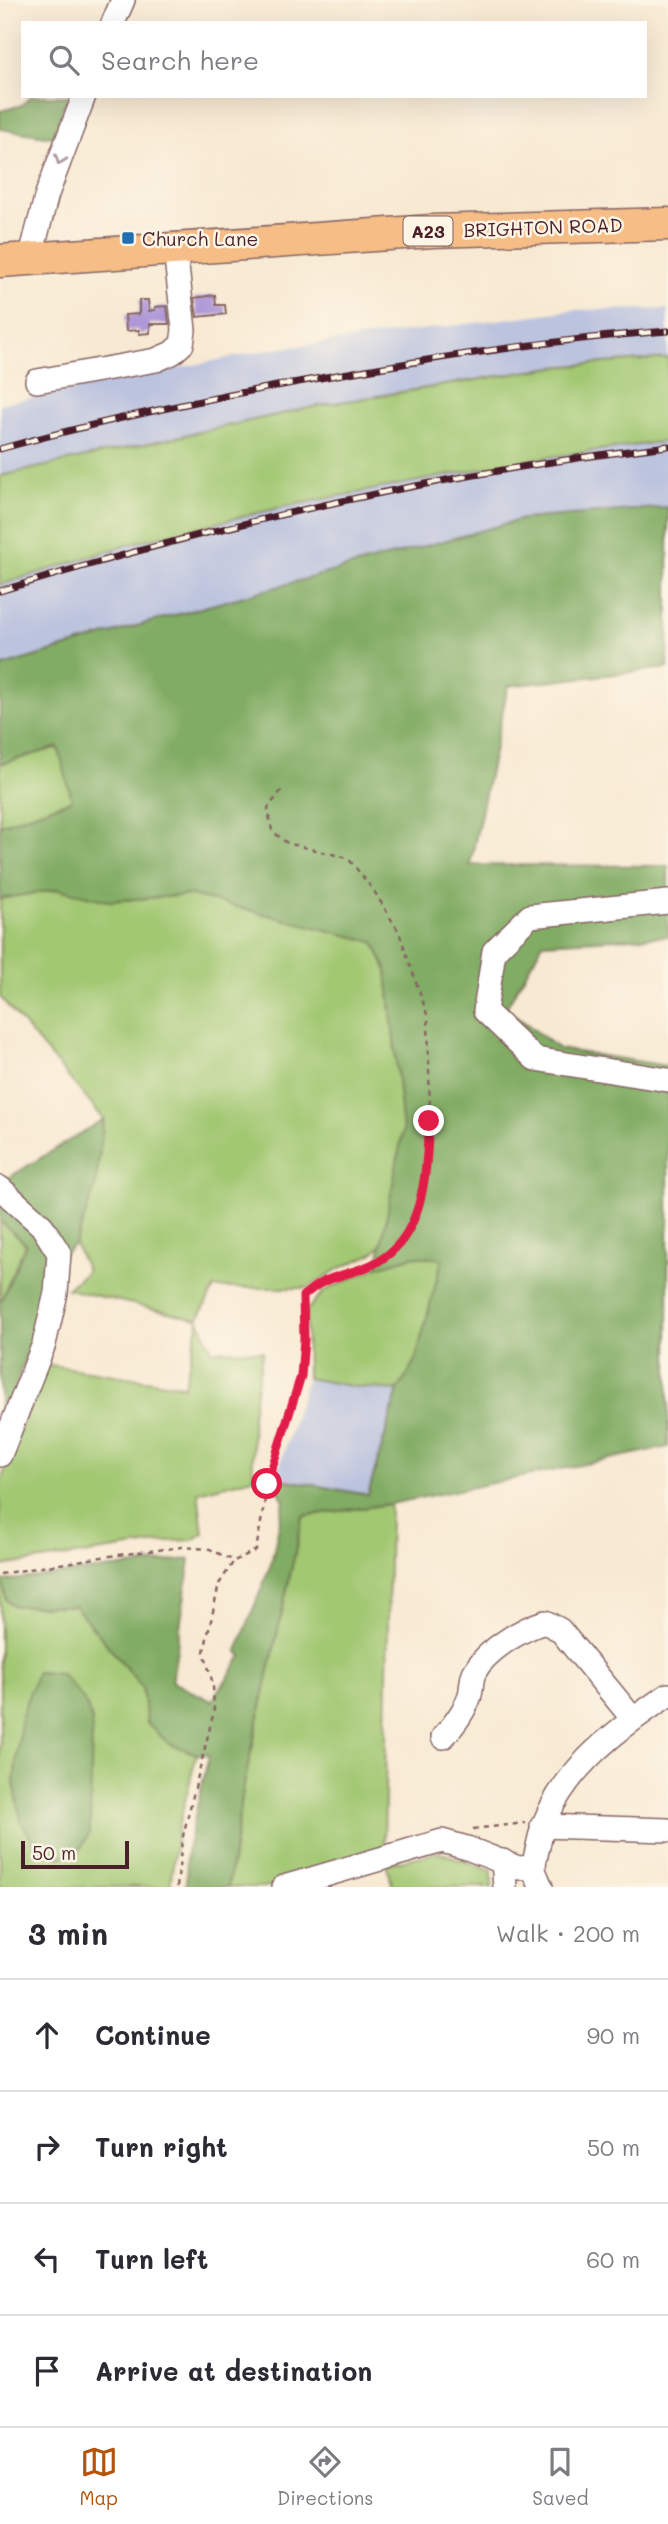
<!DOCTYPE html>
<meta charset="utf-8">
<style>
body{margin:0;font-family:Mali,sans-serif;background:#f7f7f7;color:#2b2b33}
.scale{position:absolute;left:21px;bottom:18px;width:108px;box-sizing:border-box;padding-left:7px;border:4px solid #4a1f2b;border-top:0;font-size:19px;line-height:24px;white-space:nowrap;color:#4a1f2b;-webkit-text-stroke:5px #fcf5e5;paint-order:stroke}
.stop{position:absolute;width:21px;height:21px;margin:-16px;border:5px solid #e11d48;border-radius:50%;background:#fff}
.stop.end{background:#e11d48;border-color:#fff;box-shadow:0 2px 7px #0008}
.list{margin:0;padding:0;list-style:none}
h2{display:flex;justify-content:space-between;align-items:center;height:91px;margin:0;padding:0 28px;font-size:30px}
h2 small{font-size:23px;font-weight:400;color:#7c7c81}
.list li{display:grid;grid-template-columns:46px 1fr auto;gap:21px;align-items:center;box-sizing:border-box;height:112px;padding:0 28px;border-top:2px solid #e1e1e2}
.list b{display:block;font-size:26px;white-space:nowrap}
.list em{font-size:23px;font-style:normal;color:#7c7c81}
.icon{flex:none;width:38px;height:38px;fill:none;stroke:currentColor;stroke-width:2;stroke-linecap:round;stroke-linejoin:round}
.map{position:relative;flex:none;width:668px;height:1887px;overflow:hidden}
.search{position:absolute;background:#fff;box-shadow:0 7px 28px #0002;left:21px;right:21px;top:21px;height:77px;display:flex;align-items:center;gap:18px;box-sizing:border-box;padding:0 24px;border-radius:0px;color:#7c7c81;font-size:26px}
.sheet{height:539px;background:#fff}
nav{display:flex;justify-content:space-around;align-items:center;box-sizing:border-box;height:98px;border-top:2px solid #e1e1e2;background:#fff;font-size:19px;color:#7c7c81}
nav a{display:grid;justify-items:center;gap:4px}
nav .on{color:#b45309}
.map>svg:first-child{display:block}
.industrial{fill:#bcc3de}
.green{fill:#a2c872;stroke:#76744e;stroke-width:2}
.forest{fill:#81ac64;stroke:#666648;stroke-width:2}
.building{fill:#af98d7}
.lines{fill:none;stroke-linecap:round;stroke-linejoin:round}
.minor-casing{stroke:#876665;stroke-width:26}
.highway-casing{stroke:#876665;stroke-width:35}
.path{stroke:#876665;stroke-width:2.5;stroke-dasharray:5 5;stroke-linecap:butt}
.minor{stroke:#fff;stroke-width:23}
.highway{stroke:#f6be86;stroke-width:32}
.rail-casing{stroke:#4a1f2b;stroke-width:7}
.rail{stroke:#fcf5e5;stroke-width:4.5;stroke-dasharray:13;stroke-linecap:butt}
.oneway{stroke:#ae9aa0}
.route{stroke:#e11d48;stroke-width:9}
.poi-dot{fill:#1f6fb2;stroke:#fcf5e5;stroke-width:2.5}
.labels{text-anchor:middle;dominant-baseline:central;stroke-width:5;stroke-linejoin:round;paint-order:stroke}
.shield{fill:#fcf5e5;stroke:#7f5f63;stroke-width:2}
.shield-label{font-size:18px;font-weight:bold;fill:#4a1f2b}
.street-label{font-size:19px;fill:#4a1f2b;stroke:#fcf5e5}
.poi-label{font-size:19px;fill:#4a1f2b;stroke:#fcf5e5;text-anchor:start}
</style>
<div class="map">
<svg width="668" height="1887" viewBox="0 0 668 1887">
<rect width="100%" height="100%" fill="#fcf5e5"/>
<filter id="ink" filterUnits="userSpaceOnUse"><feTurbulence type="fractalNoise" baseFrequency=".0143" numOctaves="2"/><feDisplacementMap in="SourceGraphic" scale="14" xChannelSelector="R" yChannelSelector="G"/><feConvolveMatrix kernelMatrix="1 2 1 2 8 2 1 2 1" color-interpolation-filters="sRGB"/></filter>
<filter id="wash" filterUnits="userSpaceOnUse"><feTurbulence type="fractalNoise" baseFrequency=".00686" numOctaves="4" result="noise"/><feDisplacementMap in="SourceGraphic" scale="28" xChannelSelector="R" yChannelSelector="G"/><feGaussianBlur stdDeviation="1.57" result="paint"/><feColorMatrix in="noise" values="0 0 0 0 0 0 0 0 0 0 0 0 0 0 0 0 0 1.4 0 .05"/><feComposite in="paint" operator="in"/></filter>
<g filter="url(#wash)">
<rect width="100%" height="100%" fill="#f8e9d2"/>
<!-- industrial -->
<g class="industrial">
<polygon points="668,309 668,535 157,620 0,667 0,404 268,350 573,310"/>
<polygon points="307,1378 356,1387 398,1390 368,1495 276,1478"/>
</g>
<!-- green -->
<g class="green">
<polygon points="668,358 668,441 534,459 287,506 137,542 0,585 0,476 317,406 554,367"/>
<polygon points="59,747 73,800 0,825 0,764"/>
<polygon points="58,889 109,901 190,895 374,942 387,971 403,1130 391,1234 372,1254 338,1269 308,1288 214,1288 198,1319 67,1289 87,1271 75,1244 95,1187 104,1119 0,997 0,899"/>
<polygon points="0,1221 26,1244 0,1303"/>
<polygon points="415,1256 443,1259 415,1362 398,1390 356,1387 307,1378 306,1311 324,1291 377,1267"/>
<polygon points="199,1321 212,1350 263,1351 252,1414 253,1478 198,1492 203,1533 193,1540 171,1541 0,1566 0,1484 44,1364 184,1386"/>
<polygon points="390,1504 384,1853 308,1877 264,1887 228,1887 244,1784 303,1516"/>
<polygon points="0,1581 2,1581 6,1599 14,1606 75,1605 142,1687 147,1723 169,1744 197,1754 178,1828 170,1887 0,1887"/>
<polygon points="440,1852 492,1871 492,1887 393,1887 386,1864"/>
</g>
<!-- forest -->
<g class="forest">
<polygon points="31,96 68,96 52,137 0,129 0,111 22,105"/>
<polygon points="668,507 668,668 508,686 470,865 668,866 668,936 543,943 506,1008 559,1049 668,1066 668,1447 390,1504 303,1516 244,1784 228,1887 186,1887 187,1850 209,1755 197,1754 169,1744 147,1723 142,1687 75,1606 14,1606 6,1599 2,1581 190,1559 172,1682 212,1701 242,1656 237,1651 271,1564 284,1501 277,1488 276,1478 368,1495 398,1390 415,1362 442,1259 415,1256 377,1267 403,1130 387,971 374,942 190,895 109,901 58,889 0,899 0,825 72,800 58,747 0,764 0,667 157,620 523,519"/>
<polygon points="104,1119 95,1187 75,1244 56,1261 52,1298 27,1352 0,1431 0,1303 26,1244 0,1221 0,1183"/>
<polygon points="37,1672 62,1674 84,1700 92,1721 90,1832 77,1855 59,1857 35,1845 21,1821 14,1782 22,1714"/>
</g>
<g id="blocks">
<!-- building -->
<g class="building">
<polygon points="215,295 216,305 225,305 226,314 197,317 194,298"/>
<polygon points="139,300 148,300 149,311 155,310 155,307 167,306 169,324 150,324 150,333 139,334 139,330 126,331 125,315 139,314"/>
</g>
</g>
</g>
<g filter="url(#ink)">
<use href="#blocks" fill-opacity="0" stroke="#876665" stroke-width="2"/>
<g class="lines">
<!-- minor casing -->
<g class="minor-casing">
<g id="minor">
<polyline points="113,23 123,0"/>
<polyline points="30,259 47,194 84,96"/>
<polyline points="37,381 156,360 172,353 182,344 184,330 175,249"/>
<polyline points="668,902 530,916 494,951 485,1011 535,1059 668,1080"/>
<polyline points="0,1188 42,1226 59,1253 56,1293 44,1344 0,1455"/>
<path d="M443 1737C454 1725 465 1711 470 1695 472 1688 471 1680 474 1673 485 1651 521 1629 545 1622L560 1630 633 1719"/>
<polyline points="542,1826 668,1830"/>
<polyline points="503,1861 505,1887"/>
<polyline points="284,1887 442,1841 467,1848 518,1868 534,1867"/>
<path d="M541 1887C539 1881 534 1873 534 1867 534 1860 537 1852 538 1846 551 1778 614 1731 668 1695"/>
</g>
</g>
<!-- highway casing -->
<g class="highway-casing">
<polyline id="highway" points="0,261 432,231 668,224"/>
</g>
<!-- path -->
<g class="path">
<polyline points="0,1574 102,1557 182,1547 210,1549 234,1561 256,1550 271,1466 301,1375 304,1340 303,1296 320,1283 377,1262 400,1244 416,1215 425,1181 430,1121 428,1017 399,932 374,891 348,858 287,843 272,831 268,808 284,787"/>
<polyline points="473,1829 525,1823"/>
<polyline points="177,1887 182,1840 214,1711 213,1684 204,1652 219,1584 234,1561"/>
</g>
<!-- minor -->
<use href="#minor" class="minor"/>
<!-- highway -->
<use href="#highway" class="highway"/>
<!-- rail casing -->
<g class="rail-casing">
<g id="rail">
<path d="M0 449C110 418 224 395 337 375 446 356 557 339 668 331"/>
<path d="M0 591C218 524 442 473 668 446"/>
</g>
</g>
<!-- rail -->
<use href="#rail" class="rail"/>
</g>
<!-- one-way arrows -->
<defs><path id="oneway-chevron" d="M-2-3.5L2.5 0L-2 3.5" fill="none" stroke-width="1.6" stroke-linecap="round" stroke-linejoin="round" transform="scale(1.75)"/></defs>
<use class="oneway" href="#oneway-chevron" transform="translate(60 160) rotate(110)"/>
</g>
<g class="lines" filter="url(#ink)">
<!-- route -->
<path class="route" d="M267 1484 301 1376 304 1340 303 1296C309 1291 315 1286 321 1283 338 1274 360 1272 377 1262 426 1235 426 1169 429 1121"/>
</g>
<!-- markers -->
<rect class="poi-dot" x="121" y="231" width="14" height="14" rx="3.5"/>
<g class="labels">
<!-- shield labels -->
<rect class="shield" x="403.5" y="216.5" width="49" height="29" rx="5"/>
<g class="shield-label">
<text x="428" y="231">A23</text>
</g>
<!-- street labels -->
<g class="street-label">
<text transform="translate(543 227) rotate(-2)">BRIGHTON ROAD</text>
</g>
<!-- poi labels -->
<g class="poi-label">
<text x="142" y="238">Church Lane</text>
</g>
</g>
</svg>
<div class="scale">50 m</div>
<div class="stop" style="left:267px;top:1484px"></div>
<div class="stop end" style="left:429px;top:1121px"></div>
<div class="search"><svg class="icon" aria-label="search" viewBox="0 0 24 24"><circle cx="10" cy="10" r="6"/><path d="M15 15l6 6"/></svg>Search here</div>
</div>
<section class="sheet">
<h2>3 min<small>Walk · 200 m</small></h2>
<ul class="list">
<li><svg class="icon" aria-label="ahead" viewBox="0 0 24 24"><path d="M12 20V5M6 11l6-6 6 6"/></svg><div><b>Continue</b></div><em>90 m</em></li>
<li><svg class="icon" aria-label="right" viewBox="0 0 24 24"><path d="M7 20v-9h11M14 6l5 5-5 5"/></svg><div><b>Turn right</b></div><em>50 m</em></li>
<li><svg class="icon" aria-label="left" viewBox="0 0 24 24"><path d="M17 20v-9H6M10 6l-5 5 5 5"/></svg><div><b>Turn left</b></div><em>60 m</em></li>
<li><svg class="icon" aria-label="arrive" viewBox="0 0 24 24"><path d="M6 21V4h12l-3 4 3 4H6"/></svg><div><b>Arrive at destination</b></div></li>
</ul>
</section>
<nav>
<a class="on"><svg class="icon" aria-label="map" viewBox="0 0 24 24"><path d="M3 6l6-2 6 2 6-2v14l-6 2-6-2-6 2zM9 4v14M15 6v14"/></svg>Map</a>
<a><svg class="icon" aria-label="directions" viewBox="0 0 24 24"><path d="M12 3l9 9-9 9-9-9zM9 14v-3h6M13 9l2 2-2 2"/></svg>Directions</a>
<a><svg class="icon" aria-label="saved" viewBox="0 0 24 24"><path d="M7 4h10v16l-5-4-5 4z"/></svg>Saved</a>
</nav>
